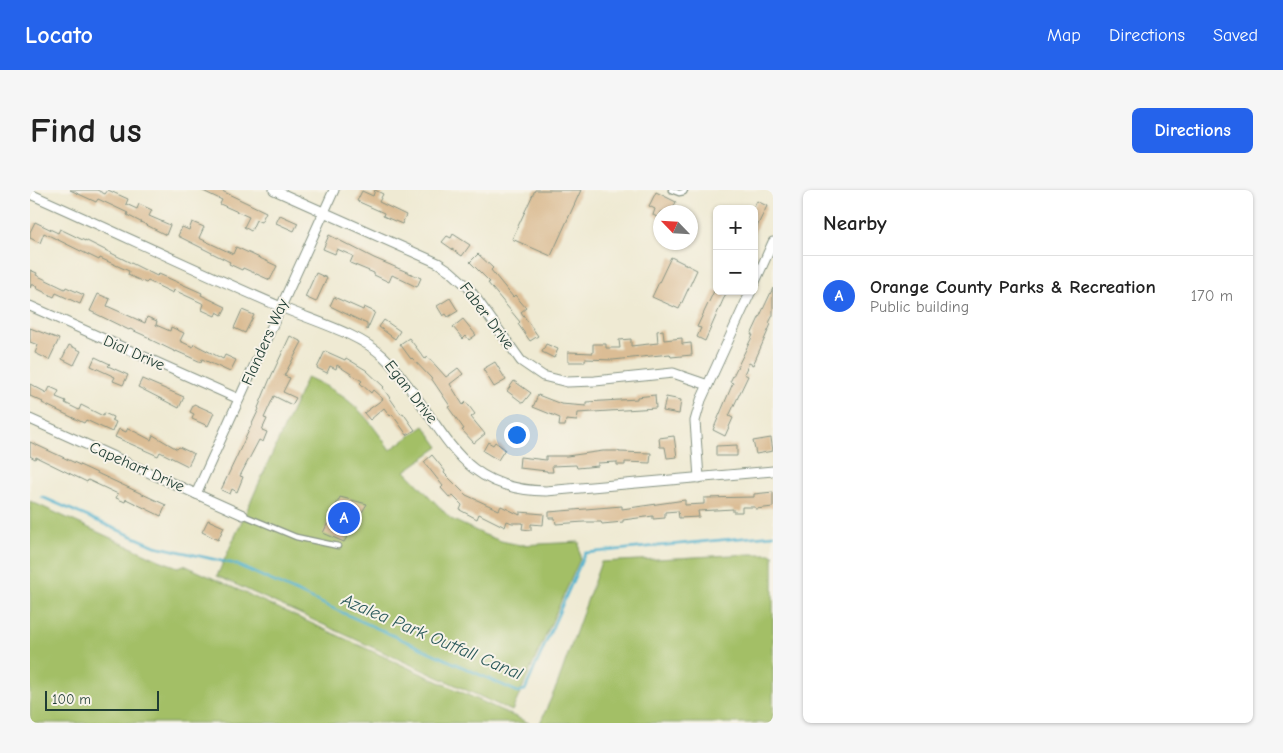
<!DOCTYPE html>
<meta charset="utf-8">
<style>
body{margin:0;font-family:"Comic Neue",sans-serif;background:#f6f6f6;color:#222}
.controls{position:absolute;right:15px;top:15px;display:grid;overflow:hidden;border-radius:8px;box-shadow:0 1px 4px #0004}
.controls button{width:45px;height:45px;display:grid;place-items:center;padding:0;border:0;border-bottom:1px solid #e0e0e0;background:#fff;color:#222;font:25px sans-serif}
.compass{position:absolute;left:623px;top:15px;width:45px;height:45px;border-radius:50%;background:#fff;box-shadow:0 1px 4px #0004;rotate:295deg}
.scale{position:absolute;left:15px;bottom:12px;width:114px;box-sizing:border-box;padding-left:5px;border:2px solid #1f3d34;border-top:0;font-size:14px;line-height:18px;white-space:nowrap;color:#1f3d34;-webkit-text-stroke:4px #f7f3e8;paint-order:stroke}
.you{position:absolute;left:486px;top:244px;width:18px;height:18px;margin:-12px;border:4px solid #fff;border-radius:50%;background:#1a73e8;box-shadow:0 0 0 8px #1a73e833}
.badge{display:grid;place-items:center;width:32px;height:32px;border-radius:50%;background:#2563eb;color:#fff;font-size:16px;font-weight:700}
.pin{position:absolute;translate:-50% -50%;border:2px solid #fff;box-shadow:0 1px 5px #0006}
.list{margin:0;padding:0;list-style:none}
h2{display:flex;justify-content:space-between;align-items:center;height:65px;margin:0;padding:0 20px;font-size:21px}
h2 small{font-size:16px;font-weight:400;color:#767676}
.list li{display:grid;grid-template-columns:32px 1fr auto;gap:15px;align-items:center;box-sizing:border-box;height:80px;padding:0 20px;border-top:1px solid #e0e0e0}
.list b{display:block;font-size:19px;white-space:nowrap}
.list p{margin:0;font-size:16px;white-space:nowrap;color:#767676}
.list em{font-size:16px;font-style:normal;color:#767676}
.map{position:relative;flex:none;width:743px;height:533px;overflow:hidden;border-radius:8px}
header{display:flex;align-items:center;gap:30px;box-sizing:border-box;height:70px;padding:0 25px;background:#2563eb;color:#fff}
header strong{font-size:24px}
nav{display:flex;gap:28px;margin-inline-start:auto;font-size:18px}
.intro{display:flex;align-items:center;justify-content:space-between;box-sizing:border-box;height:120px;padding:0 30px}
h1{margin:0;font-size:35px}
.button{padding:12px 22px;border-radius:8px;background:#2563eb;color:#fff;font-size:18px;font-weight:700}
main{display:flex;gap:30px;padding:0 30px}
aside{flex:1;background:#fff;border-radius:8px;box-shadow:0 1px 4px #0004}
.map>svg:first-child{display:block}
.green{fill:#a3bf66;stroke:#617e4d}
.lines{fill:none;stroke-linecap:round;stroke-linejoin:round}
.stream{stroke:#50b2cf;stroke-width:2.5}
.building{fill:#dbbd95}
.lane-casing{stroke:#879484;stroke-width:7}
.street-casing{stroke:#879484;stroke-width:11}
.lane{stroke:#fff;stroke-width:4.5}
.street{stroke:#fff;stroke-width:9}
.labels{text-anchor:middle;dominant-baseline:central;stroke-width:4;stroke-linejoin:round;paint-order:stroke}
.street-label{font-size:16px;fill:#1f3d34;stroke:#f7f3e8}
.water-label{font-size:18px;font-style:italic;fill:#2b5a5b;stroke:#f7f3e8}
</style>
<header>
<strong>Locato</strong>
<nav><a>Map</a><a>Directions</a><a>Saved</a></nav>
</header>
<div class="intro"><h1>Find us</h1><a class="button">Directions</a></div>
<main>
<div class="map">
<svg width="743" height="533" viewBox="0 0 743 533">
<rect width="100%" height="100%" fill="#f7f3e8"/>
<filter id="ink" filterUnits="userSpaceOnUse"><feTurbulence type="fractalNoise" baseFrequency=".02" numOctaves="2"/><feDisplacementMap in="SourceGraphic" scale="10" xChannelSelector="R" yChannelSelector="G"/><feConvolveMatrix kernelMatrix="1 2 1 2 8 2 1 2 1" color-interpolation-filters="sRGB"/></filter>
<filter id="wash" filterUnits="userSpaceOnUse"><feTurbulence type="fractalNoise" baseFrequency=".0096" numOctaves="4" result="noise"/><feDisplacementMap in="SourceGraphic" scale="20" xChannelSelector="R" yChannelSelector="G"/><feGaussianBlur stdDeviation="1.12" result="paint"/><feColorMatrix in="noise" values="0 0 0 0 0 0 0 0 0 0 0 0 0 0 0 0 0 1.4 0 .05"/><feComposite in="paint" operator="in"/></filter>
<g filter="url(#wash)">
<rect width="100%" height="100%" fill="#efead3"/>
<!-- green -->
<g class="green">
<path d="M277 187C320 206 334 222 360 260L394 236 409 257 375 281 421 329 455 345 471 351 490 355 549 352 550 369 482 521 187 386Z"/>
<polygon points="0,311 129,370 148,377 154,375 499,533 0,533"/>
<polygon points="720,364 743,364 743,533 510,533 527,495 571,372"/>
</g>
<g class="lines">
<!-- stream -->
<polyline class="stream" points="12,307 125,356 205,374 488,502 495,500 555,363 743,345"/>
</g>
<g id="blocks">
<!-- building -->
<g class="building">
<polygon points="40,0 67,0 75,4 78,0 98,9 96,14 107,19 109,14 122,20 119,26 140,35 136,45 97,25 98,23 68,9 66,12"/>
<polygon points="171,0 190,0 236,22 231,32 226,30 221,41 214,37 219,27 190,14 192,10"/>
<polygon points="345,0 353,4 349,12 376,25 372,34 353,26 354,23 327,11 332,1 343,6"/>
<polygon points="505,0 551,0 521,66 482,49"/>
<polygon points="626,2 646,12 641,22 630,22 629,28 623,25 625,19 619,16"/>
<polygon points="727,11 737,16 724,43 724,17"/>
<polygon points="250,25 268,33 264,41 246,33"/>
<polygon points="5,32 28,43 30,39 55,51 55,50 127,86 129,84 172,103 171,105 196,117 192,125 187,122 185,126 172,120 174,114 144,100 143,103 118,91 116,93 98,85 99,81 70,68 69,70 14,43 10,53 0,48 0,42"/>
<polygon points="162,32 174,37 169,48 203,64 206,57 247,76 240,90 213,78 212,80 199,74 200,72 148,46 152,37 159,40"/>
<polygon points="423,44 440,55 432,66 412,52 417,46 421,48"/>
<polygon points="299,45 344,68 391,88 387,97 362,85 359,92 344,85 344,83 320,73 323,66 307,59 305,64 293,59"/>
<polygon points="448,64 463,78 461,80 483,107 485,105 496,118 491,122 508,146 500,151 488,134 490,132 458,93 460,92 440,72"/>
<polygon points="641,67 667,80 649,119 622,107"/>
<polygon points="0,80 7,83 6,85 35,99 36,97 54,105 50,114 26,103 24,107 6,98 7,97 2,94 0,98"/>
<polygon points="286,83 297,88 286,112 275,107"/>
<polygon points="743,98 743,125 739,133 741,134 723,175 719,173 714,184 718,186 699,226 703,228 695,246 683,240 703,193 700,192 723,145 721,145"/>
<polygon points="684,101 697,101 675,151 667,147 671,138 667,137"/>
<polygon points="68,104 80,109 77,116 115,133 117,127 127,131 126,135 140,141 141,137 154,143 150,151 163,157 164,154 193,169 195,165 206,170 200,182 172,169 171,172 146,161 146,162 119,149 120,148 100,139 99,140 60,121"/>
<polygon points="304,107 333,120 334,117 345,122 337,140 337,134 300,116"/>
<polygon points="420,108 428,121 418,127 416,124 413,126 407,116"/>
<polygon points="212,120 224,125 215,143 204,138"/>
<polygon points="433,129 446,145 439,150 436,146 433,149 423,137"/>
<polygon points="354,130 370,141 365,149 349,137"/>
<polygon points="0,138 29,149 19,170 5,163 8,155 0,152"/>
<polygon points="633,140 634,150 652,148 652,154 661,153 662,165 641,167 640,164 583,170 555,169 555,172 538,172 538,162 563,163 563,154 576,154 576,158 590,158 589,150 601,149 601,156 628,153 627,141"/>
<polygon points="260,146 272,152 254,186 260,188 253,202 266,208 262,215 244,206 234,228 237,229 232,240 237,242 233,252 229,250 210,286 213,287 207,302 202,299 200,304 191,300 229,219 228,218 239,191"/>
<polygon points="379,148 395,169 398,167 416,187 428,178 433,184 420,194 433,215 436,212 445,224 441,227 455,244 444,253 432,240 434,239 418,217 420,216 401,188 382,168 381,169 370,154"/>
<polygon points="516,154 528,159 524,168 512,162"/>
<polygon points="39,155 51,161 44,175 32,169"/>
<polygon points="295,161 315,170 316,168 336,180 354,197 353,198 371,224 373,223 385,240 377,245 362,224 360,226 354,218 340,230 334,223 353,209 343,200 341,203 330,193 332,191 307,175 306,179 300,176 297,183 287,178"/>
<polygon points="65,167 80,174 78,176 98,185 93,195 83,191 85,187 61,176"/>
<polygon points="465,172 476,190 464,197 453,179"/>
<polygon points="112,189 154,207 149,218 108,197"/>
<polygon points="484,191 501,203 493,213 477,201"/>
<polygon points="0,194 17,203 20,197 29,201 26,207 36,211 35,213 49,220 51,215 73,226 74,223 83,227 82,230 86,232 82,242 56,230 54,233 12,213 13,212 0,206"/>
<polygon points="508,205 531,214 556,216 556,212 607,209 607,207 625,205 626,218 548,223 547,231 536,230 535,236 529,236 530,228 503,217"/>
<polygon points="636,207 651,210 649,224 633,221"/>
<polygon points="164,214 184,223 178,236 162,229 164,224 160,222"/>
<polygon points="98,238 121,250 123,245 147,259 149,257 164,264 158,276 130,262 128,266 85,247 89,239 96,242"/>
<polygon points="644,246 647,267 637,268 635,257 630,257 629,248"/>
<polygon points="741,248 743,261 726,264 723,251"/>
<polygon points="0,252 136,315 131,326 96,309 95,312 86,308 88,304 58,290 57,292 6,267 5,269 0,266"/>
<polygon points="458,252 463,255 465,252 475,259 468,270 453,261"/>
<polygon points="707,255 707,266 686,266 686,256"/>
<polygon points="573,261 589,261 589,262 621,263 620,273 595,272 595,275 587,275 587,272 568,273 568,276 547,278 546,275 522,276 523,282 517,282 517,281 489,278 490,267 516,270 516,266 537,266"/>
<polygon points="402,265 415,281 414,283 436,305 469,320 471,316 490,325 490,322 514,324 513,335 501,334 501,340 492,339 493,333 482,333 477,331 475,337 449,324 447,329 430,320 432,315 423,306 420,308 411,298 413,296 394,272"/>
<polygon points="743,302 743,317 726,319 725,317 712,317 712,322 703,322 703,319 668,321 669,327 649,328 648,321 635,322 635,328 623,329 623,326 593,330 593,332 572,334 571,332 554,332 526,334 525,328 519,328 519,322 592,316 592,319 655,310 655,315 674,314 674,308 724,307 724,304"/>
<polygon points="310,307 337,314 314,352 293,343"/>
<polygon points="178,330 194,337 188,350 172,342"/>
</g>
</g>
</g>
<g filter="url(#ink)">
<use href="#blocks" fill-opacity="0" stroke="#879484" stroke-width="1"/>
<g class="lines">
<!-- lane casing -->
<g class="lane-casing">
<g id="lane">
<polyline points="641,0 649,3 654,2 655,0"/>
<polyline points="213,325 266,347 308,356"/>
</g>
</g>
<!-- street casing -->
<g class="street-casing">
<g id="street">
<polyline points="244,0 408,73 420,81 438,97 491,171 513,186 537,192 565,191 643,183 678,195"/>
<path d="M0 4C84 41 167 81 251 117 283 131 328 143 353 166 364 176 373 189 382 201 422 256 439 300 516 301L743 281"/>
<polyline points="724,94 743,52"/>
<polyline points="0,116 209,209"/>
<polyline points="0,229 213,325"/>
<polyline points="669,288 665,231 671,210 721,101"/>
<polyline points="166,304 304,0"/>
</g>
</g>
<!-- lane -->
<use href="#lane" class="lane"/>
<!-- street -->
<use href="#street" class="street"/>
</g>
</g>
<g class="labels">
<!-- street labels -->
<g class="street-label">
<text transform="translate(457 126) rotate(53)">Faber Drive</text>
<text transform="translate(235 152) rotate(-66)">Flanders Way</text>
<text transform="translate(104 163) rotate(24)">Dial Drive</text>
<text transform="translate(381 202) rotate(52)">Egan Drive</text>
<text transform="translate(107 277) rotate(24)">Capehart Drive</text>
</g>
<!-- water labels -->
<g class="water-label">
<text transform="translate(402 447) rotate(23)">Azalea Park Outfall Canal</text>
</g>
</g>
</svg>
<div class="controls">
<button>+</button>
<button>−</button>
</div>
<svg class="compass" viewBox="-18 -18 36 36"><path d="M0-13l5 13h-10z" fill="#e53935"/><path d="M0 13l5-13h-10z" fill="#767676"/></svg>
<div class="scale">100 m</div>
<div class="you"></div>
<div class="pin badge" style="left:314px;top:328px">A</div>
</div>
<aside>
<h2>Nearby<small></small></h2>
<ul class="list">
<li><span class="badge">A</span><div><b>Orange County Parks &amp; Recreation</b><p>Public building</p></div><em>170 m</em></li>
</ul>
</aside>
</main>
